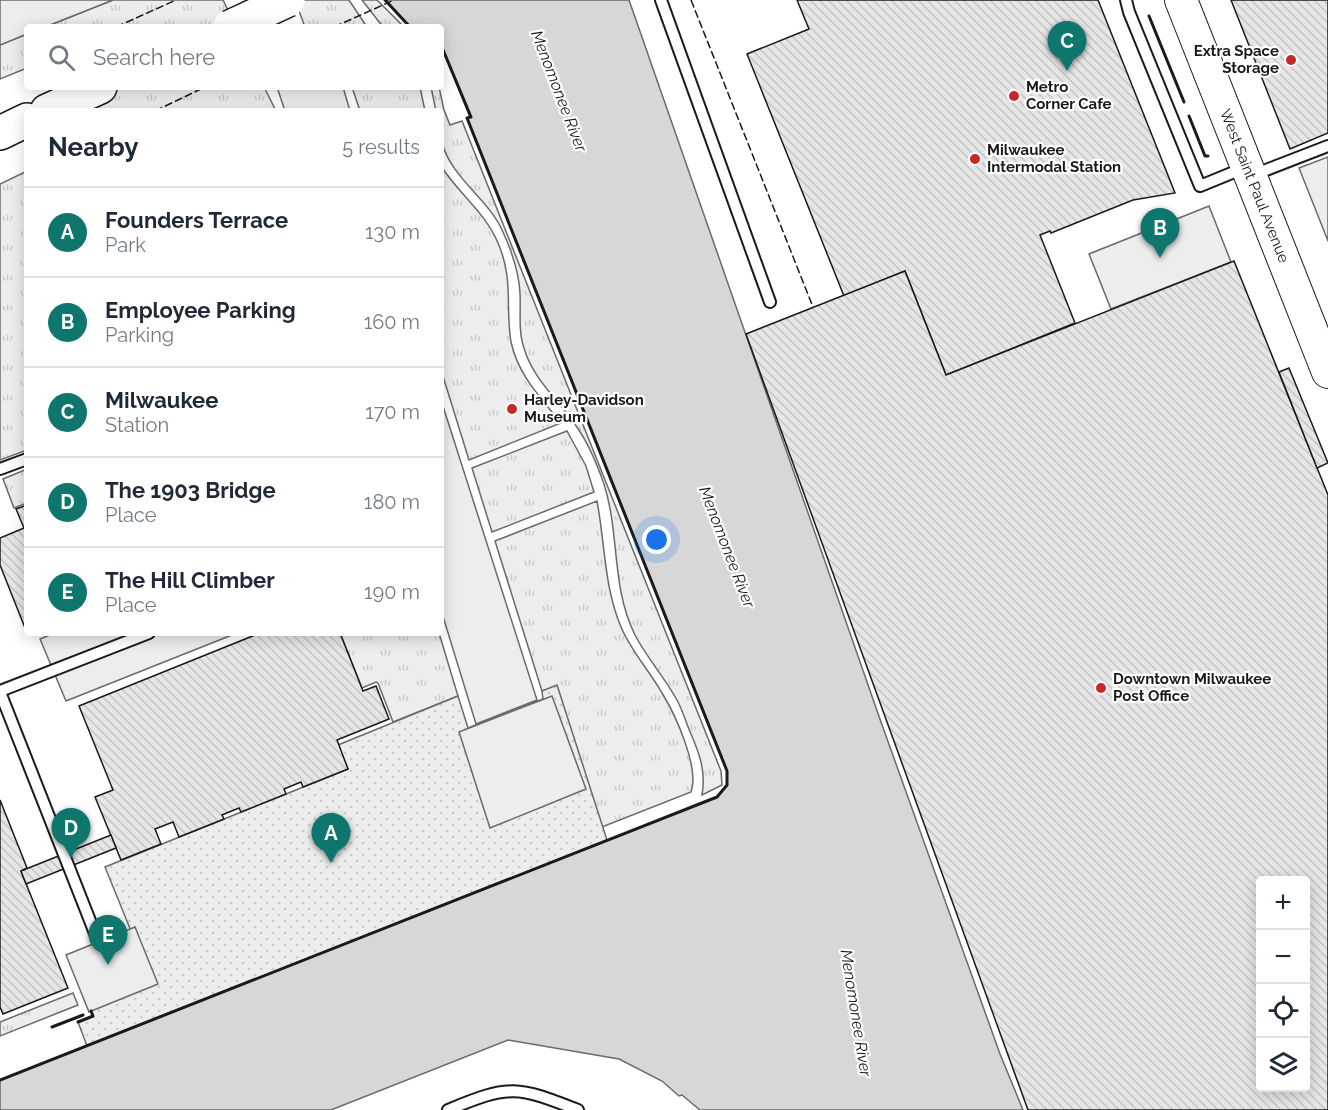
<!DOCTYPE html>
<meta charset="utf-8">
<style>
body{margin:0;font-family:Raleway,sans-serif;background:#f2f2f3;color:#1f2937}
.controls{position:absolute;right:18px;bottom:18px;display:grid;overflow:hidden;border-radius:6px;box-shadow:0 3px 15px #0003}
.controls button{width:54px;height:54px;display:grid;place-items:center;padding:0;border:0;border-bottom:2px solid #e0e1e3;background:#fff;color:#1f2937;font:30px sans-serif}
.you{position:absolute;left:657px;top:540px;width:21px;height:21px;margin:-15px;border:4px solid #fff;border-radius:50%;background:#1a73e8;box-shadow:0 0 0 9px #1a73e833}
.badge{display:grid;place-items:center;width:39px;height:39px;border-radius:50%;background:#0f766e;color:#fff;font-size:20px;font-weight:700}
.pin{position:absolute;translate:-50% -50px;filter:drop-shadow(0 2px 3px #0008)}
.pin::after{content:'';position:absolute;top:32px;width:21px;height:18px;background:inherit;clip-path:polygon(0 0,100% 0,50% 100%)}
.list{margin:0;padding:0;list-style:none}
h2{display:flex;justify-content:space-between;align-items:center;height:78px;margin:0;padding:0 24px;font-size:26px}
h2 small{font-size:20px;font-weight:400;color:#747a83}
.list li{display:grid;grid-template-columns:39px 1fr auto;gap:18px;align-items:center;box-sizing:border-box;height:90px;padding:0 24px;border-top:2px solid #e0e1e3}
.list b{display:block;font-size:22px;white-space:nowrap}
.list p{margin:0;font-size:20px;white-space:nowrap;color:#747a83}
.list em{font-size:20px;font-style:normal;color:#747a83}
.icon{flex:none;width:33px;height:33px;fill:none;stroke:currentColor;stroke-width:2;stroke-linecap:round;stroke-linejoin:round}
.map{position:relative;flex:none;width:1328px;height:1110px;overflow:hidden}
.search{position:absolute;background:#fff;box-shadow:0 3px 15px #0003;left:24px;top:24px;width:420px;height:66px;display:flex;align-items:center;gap:15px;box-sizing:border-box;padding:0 21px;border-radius:6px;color:#747a83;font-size:22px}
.panel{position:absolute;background:#fff;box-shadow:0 3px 15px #0003;left:24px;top:108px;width:420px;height:528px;border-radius:6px}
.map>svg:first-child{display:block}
.grass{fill:url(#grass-tufts);stroke:#6a6a6a;stroke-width:1.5}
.park{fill:url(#park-dots);stroke:#6a6a6a;stroke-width:1.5}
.built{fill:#ededed;stroke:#6a6a6a;stroke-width:1.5}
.water{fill:#d7d7d7;stroke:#6a6a6a;stroke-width:1.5}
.building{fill:url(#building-back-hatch);stroke:#1a1a1a;stroke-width:1.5;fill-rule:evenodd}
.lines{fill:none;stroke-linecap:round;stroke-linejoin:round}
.lane-casing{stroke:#1a1a1a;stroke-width:14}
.secondary-casing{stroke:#1a1a1a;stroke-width:34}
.primary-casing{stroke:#1a1a1a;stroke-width:36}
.lane{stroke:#fff;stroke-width:10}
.secondary{stroke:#fff;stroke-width:32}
.primary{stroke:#fff;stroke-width:33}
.primary-bridge-casing{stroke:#1a1a1a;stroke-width:36;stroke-linecap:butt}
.primary-bridge{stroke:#fff;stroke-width:33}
.fence{stroke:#1a1a1a;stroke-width:1.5;stroke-dasharray:8 3;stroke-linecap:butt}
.wall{stroke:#1a1a1a;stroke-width:3}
.poi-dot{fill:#c62828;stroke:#fff;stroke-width:2}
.labels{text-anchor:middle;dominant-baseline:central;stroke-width:4.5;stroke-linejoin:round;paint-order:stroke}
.poi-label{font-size:15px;font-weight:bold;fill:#1a1a1a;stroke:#fff;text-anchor:start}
.street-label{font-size:15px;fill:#1a1a1a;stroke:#fff}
.water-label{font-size:16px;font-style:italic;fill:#1a1a1a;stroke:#fff}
</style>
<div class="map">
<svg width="1328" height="1110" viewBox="0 0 1328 1110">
<defs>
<pattern id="grass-tufts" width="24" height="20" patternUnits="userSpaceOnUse" patternTransform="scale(1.5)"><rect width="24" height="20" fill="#ededed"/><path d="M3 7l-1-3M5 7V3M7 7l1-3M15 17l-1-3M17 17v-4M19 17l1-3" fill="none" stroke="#cbcbcb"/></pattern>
<pattern id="park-dots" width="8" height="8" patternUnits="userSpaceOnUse" patternTransform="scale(1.5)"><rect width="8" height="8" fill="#ededed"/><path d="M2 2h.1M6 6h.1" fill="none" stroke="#cbcbcb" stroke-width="1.8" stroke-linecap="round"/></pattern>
<pattern id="building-back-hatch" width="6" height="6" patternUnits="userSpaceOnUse" patternTransform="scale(1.5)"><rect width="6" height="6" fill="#e6e6e6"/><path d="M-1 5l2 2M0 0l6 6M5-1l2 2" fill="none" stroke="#c5c5c5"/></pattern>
</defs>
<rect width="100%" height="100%" fill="#fff"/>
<!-- grass -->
<g class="grass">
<polygon points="113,0 223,0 236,27 45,27"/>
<polygon points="295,0 349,0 365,24 357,27 305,27"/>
<polygon points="362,0 377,0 404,27 383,27"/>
<polygon points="27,34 27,68 0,79 0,45"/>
<polygon points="85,87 264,87 276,111 96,111"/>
<polygon points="352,87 420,87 425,111 360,111"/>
<path d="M431 87H439L444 110 450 125 462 121 721 771 722 785 702 795C706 772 700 755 691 734 686 723 683 711 677 700 665 678 647 658 635 635 611 587 620 534 604 484 597 464 587 440 574 423 557 399 532 377 524 348 518 331 521 311 520 293 519 272 512 252 503 232 489 199 452 179 442 143 439 133 441 121 441 111H436Z"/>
<path d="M441 166C458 193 485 212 498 243 514 280 505 306 511 342 518 375 541 398 561 423L469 460 441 370Z"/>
<polygon points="27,171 27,450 0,460 0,184"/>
<polygon points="567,431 586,466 594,492 492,532 472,468"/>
<polygon points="27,469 27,503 14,508 3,479"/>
<path d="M597 501C605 543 604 587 621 627 631 651 649 670 662 693 675 714 700 768 691 792L602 827 557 686 542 691 495 541Z"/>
<polygon points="340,633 439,633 458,696 393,722 378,683 376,682 362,688"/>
<polygon points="73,993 78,1005 0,1036 0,1022"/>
</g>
<!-- park -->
<polygon class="park" points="557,685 607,840 87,1046 78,1022 93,1016 69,956 131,931 105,867 348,769 338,745 458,696 468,728 543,699 542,691"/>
<!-- built -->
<g class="built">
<polygon points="0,0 113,0 45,27 27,27 27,34 0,45"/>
<polygon points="277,87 343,87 350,111 285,111"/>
<polygon points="1328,157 1328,241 1299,168"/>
<polygon points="1209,206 1231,262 1111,309 1089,254"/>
<polygon points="441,400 537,700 476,724 441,610"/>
<polygon points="55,633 237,633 66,701 40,639"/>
<polygon points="552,696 586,789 490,828 459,732"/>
<polygon points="135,927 158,984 89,1012 66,955"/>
</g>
<!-- water -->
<polygon class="water" points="385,0 629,0 881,722 1000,1054 1023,1110 700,1110 682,1095 679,1096 662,1081 619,1059 508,1040 331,1110 0,1110 0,1080 717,797 727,785 727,771 467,118 470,117 441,45 441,27 410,27"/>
<!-- building -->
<g class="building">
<polygon points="797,0 1098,0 1175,193 1133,200 1051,233 1050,231 1040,235 1075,323 946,375 905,271 844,296 747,54 809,29"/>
<polygon points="1231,0 1328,0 1328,133 1290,149"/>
<path d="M1234 261 1328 495V1110H1028L746 334 905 271 946 375ZM1260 880H1306V1088H1260Z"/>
<polygon points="1289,368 1328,463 1317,468 1279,372"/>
<polygon points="27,505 27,633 0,565 0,538 24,528 16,509"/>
<polygon points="260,633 340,633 363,691 376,686 389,719 337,740 348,769 303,787 301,782 284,789 286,794 241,812 239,808 222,815 224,819 179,837 173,822 155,829 161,844 121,860 95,797 113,790 79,706"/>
<polygon points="0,800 27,868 21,871 68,988 3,1014 0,1007"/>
<polygon points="111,835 116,848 26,884 21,871"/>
</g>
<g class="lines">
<!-- lane casing -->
<g class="lane-casing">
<g id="lane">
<polyline points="661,0 770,302"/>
<polyline points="1126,0 1129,12 1200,186 1244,168"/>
<polyline points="1253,175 1328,146"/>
<polyline points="0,469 27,459"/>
<polyline points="0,691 149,633"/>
<polyline points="0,692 98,941"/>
<path d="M448 1110C510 1084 517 1086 578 1110"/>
</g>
</g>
<!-- secondary casing -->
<g class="secondary-casing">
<g id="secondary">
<path id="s1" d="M1181 0 1328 372"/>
</g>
</g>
<!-- primary casing -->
<g class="primary-casing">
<g id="primary">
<polyline points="47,111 100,87"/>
<polyline points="0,133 27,120"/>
</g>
</g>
<!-- lane -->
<use href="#lane" class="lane"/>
<!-- secondary -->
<use href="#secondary" class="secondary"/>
<!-- primary -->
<use href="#primary" class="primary"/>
<!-- primary-bridge casing -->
<g class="primary-bridge-casing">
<polyline id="primary-bridge" points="230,27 288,0"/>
</g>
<!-- primary-bridge -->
<use href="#primary-bridge" class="primary-bridge"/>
<!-- fence -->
<g class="fence">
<polyline points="691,0 813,307"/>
<polyline points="116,27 176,0"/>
<polyline points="334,27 394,0"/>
<polyline points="155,111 205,87"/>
</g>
<!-- wall -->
<g class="wall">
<polyline points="385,0 410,27"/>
<polyline points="1149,16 1184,102"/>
<polyline points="433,27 434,27"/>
<polyline points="1189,116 1205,156 1208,156"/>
<polyline points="78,1022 93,1016 91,1011"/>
<polyline points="52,1027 83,1015"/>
<polyline points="0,1080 717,797 727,785 727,771 467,118 471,117 441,45"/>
</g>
</g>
<!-- markers -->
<g class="poi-dot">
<circle cx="1291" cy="60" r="6"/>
<circle cx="1014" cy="96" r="6"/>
<circle cx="975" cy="159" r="6"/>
<circle cx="512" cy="409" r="6"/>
<circle cx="1101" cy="688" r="6"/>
</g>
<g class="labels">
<!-- poi labels -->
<g class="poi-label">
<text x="1279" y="51" text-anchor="end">Extra Space<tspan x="1279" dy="17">Storage</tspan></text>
<text x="1026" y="87">Metro<tspan x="1026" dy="17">Corner Cafe</tspan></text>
<text x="987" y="150">Milwaukee<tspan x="987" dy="17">Intermodal Station</tspan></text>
<text x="524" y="400">Harley-Davidson<tspan x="524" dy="17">Museum</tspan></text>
<text x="1113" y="679">Downtown Milwaukee<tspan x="1113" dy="17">Post Office</tspan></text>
</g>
<!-- street labels -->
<g class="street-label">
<text stroke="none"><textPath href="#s1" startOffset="200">West Saint Paul Avenue</textPath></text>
</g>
<!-- water labels -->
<g class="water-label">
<text transform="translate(559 91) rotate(69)">Menomonee River</text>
<text transform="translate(727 547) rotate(69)">Menomonee River</text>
<text transform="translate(856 1013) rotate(81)">Menomonee River</text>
</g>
</g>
</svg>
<div class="controls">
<button>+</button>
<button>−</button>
<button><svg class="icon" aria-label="locate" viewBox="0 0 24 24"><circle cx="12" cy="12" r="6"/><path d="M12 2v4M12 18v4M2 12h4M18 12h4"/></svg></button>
<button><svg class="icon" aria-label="layers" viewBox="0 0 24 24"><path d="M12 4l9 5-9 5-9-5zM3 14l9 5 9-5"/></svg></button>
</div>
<div class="you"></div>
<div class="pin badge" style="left:331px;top:863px">A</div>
<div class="pin badge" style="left:1160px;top:258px">B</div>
<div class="pin badge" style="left:1067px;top:71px">C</div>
<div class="pin badge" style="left:71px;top:858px">D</div>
<div class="pin badge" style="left:108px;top:965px">E</div>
<div class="search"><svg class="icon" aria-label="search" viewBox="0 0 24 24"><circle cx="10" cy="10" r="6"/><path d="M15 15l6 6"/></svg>Search here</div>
<section class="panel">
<h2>Nearby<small>5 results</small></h2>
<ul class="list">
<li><span class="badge">A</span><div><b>Founders Terrace</b><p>Park</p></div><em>130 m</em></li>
<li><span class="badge">B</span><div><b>Employee Parking</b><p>Parking</p></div><em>160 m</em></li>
<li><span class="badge">C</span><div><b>Milwaukee</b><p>Station</p></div><em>170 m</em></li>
<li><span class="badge">D</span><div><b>The 1903 Bridge</b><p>Place</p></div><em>180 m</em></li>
<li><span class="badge">E</span><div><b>The Hill Climber</b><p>Place</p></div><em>190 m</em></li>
</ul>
</section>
</div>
